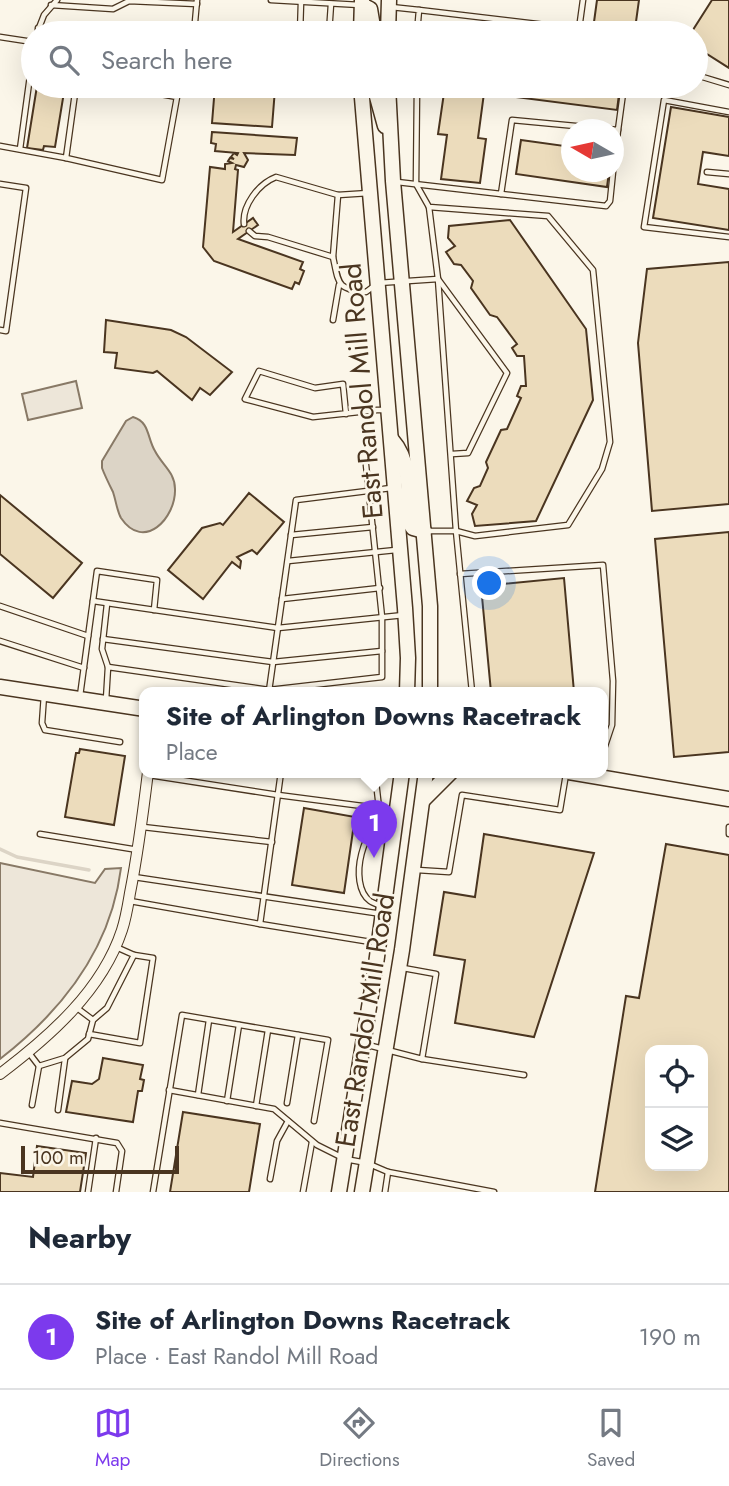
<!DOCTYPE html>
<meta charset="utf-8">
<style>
body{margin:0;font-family:Jost,sans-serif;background:#f2f2f3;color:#1f2937}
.controls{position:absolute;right:21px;bottom:21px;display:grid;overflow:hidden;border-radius:14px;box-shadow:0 7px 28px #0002}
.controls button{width:63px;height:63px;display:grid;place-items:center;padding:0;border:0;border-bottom:2px solid #e0e1e3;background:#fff;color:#1f2937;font:35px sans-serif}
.compass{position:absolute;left:561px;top:119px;width:63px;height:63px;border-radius:50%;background:#fff;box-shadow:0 7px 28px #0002;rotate:279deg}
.scale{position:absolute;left:21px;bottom:18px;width:158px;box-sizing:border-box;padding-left:7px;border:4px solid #4a3520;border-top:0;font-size:19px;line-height:24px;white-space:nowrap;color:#4a3520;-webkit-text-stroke:5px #fbf6e9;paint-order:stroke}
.you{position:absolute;left:490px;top:584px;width:24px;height:24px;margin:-18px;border:5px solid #fff;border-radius:50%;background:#1a73e8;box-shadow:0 0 0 10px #1a73e833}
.badge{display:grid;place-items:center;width:46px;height:46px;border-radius:50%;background:#7c3aed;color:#fff;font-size:23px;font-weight:700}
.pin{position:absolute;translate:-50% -58px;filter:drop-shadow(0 2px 4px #0008)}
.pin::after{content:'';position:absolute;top:37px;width:24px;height:21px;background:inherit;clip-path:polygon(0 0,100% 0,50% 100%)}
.popup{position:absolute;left:139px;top:687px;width:469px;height:91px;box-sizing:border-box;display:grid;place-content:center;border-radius:14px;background:#fff;filter:drop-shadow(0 2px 5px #0005);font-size:23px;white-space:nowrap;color:#747a83}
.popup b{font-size:26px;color:#1f2937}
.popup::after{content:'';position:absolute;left:50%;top:100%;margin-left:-14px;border:14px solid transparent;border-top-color:#fff}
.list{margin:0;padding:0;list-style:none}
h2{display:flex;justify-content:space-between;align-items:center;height:91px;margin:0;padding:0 28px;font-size:30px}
h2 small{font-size:23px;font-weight:400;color:#747a83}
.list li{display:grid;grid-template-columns:46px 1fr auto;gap:21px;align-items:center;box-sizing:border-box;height:105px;padding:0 28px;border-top:2px solid #e0e1e3}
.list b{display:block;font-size:26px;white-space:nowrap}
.list p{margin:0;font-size:23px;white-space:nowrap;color:#747a83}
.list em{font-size:23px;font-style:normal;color:#747a83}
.icon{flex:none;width:38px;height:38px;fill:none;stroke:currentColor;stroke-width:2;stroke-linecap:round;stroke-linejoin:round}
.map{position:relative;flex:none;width:729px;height:1192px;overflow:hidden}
.search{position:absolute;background:#fff;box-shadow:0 7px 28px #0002;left:21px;right:21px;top:21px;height:77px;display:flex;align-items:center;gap:18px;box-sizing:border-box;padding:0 24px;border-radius:38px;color:#747a83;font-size:26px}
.sheet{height:196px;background:#fff}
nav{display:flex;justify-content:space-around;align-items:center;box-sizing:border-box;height:98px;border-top:2px solid #e0e1e3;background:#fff;font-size:19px;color:#747a83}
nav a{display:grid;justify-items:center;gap:4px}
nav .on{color:#7c3aed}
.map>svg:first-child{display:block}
.green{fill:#ede6d9;stroke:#887966;stroke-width:2}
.water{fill:#dcd4c6;stroke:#887966;stroke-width:2}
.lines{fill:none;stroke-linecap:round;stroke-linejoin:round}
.stream{stroke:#dcd4c6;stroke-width:3.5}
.building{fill:#ecdcbc;stroke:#4a3520;stroke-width:2;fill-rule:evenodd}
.lane-casing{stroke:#4a3520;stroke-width:7}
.street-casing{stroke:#4a3520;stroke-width:12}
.secondary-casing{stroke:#4a3520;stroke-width:17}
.lane{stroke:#fbf6e9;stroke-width:4.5}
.street{stroke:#fbf6e9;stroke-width:10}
.secondary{stroke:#fbf6e9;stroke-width:14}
.labels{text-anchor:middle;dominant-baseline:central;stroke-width:5;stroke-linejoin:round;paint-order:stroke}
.street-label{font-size:28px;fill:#4a3520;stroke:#fbf6e9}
</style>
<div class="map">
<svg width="729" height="1192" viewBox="0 0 729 1192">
<rect width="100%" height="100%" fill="#fbf6e9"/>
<!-- green -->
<g class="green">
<polygon points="76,381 82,408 28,420 22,394"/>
<path d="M0 863 95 883 105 869 121 868C111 948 62 1011 0 1059Z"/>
</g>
<!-- water -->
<path class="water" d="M133 417C150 422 147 438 155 451 162 465 175 472 175 489 176 518 144 552 121 518 117 511 116 501 113 492 109 484 105 476 102 468V461L126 421Z"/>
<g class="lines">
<!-- stream -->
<polyline class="stream" points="0,849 17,857 89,870"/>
</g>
<!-- building -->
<g class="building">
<polygon points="597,0 639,0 635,29 594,22"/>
<polygon points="712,0 729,0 729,68 696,47 696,33 691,33"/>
<polygon points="219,26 279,31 279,33 219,33"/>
<polygon points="37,86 65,86 55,147 44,146 43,150 27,148"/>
<polygon points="215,86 279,86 279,89 275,89 272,127 212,123"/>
<polygon points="445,86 620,86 617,110 484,93 478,138 486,139 480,183 441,179 447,135 438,134"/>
<polygon points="671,107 729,117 729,156 703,152 698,184 729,189 729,230 653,218"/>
<polygon points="212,132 297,138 295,155 244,153 248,160 244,167 236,165 235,169 238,170 233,232 253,218 258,225 238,239 303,262 300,269 304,271 299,284 295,282 292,289 214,261 203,247 210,167 225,169 225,164 232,163 228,161 230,158 234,159 231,157 234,153 237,155 238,153 215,151 216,144 211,143"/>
<polygon points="521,140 572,147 572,172 609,172 607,187 516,174"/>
<polygon points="510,220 586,329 593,400 536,521 475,526 472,514 477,505 467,501 474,488 480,486 488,468 486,462 501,430 507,429 521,398 517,396 521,386 526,386 524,356 517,356 512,348 517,344 497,317 490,315 471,288 473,281 461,265 454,264 446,252 455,246 448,238 449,226"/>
<polygon points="729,262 729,504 652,511 638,343 647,269"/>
<polygon points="106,320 171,330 186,337 232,372 210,395 200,388 192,400 157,371 153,373 115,368 117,353 104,352"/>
<polygon points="249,493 284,522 257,554 252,550 237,557 241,561 240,568 232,562 203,599 168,570 202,528 220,523 223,525"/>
<polygon points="0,495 82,563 53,598 0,554"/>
<polygon points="729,532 729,752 674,757 655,539"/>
<polygon points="564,578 574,692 491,692 481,586"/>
<polygon points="80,749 125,756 114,825 65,817 76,753 79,753"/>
<polygon points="304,808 355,817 344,893 292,885"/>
<polygon points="484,834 594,853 534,1037 455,1023 465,960 434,955 444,892 475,897"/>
<path d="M666 844 729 855V1192H595L626 996 639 998ZM650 1050H703V1166H650Z"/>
<polygon points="103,1058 143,1065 140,1079 144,1080 142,1091 138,1091 133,1122 66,1112 72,1081 92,1084 99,1079"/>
<polygon points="183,1112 260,1124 249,1192 170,1192"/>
<polygon points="37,1146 86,1153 80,1192 0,1192 0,1173 33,1177"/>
</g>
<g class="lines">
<!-- lane casing -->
<g class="lane-casing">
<g id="lane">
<polyline points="271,0 360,5"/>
<polyline points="51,5 113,9 129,1 197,4"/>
<polyline points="391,7 419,10 417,33"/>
<polyline points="419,10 579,29 583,0"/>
<polyline points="38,28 71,33"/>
<polyline points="37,33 44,15 57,0"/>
<polyline points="194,33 197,0"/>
<polyline points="300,33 301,2"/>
<polyline points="329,33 331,4"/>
<polyline points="0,37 33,42"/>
<polyline points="696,75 729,85"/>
<polyline points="417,86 416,184 429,207 548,216 593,270 610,442 602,469 568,525 475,536 456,531 428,531"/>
<polyline points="729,112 664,100 644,227 729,237"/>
<polyline points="0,146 66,158 76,86"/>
<polyline points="20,149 33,54"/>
<polyline points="66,158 162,180 177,97 116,86"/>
<polyline points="614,168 618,130"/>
<polyline points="707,172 729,174"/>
<polyline points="397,182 501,194 512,120 618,130 624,86"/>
<polyline points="0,184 26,188 6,331 0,330"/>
<polyline points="501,194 606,206 610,201 613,172"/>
<polyline points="429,207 438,279 507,373 468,453 452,454"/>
<path d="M244 224C242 206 258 184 276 177L338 195 369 193"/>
<polyline points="249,231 255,236 268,237 333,257 338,195"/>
<path d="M333 257C339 285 337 289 366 292L378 283 438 279 456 531 472 692"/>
<polyline points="333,320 339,285"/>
<polyline points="346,414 343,384 315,388 259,371 245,399 313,417 377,410 384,410"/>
<polyline points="291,535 373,527"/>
<polyline points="288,561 396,550"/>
<polyline points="460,574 603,565 613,681 612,725 603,752"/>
<polyline points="282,599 380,588"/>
<polyline points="93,601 278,628 404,615"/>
<polyline points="107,604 102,649 108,667"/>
<polyline points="0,606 88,636"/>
<polyline points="103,639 273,662 382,651"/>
<polyline points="0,641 84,668"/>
<polyline points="269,691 296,500 391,488"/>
<polyline points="44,695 42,723 45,730 120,742"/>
<polyline points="80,696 97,571 157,580 154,610"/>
<polyline points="106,700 108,667 269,690 382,677 382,617 366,465"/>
<polyline points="342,772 360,774 376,782 379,808"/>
<polyline points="149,775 278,795 393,810"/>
<polyline points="143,827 272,842"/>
<polyline points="729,827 729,834"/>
<polyline points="40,834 138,850"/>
<polyline points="417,870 449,872 462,795 560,810 566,774"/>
<polyline points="134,877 382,914"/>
<polyline points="130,901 260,924 281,772"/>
<path d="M380 906C379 905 371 902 370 901 347 884 363 820 392 817"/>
<polyline points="260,924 377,943"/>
<polyline points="77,1008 93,1020"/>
<polyline points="89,1034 140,1043 153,958 134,955"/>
<polyline points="364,1044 422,1059 436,974 403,968"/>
<polyline points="29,1053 39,1066 65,1058 88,1039 93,1020 107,1008 134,955 116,947"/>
<polyline points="422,1059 524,1075"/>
<polyline points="169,1090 274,1109 317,1145 345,1159 367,1163 388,1172 494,1192"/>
<polyline points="198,1095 209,1020"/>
<polyline points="227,1101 239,1025"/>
<polyline points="287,1103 298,1035"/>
<polyline points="32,1105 39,1066"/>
<polyline points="256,1106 268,1030"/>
<polyline points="58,1110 65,1059"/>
<polyline points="0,1123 117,1143 122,1151 116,1192"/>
<polyline points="270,1179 277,1141 288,1121"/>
<polyline points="88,1192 96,1138"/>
<polyline points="153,1192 182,1015 328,1040 314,1121"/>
<polyline points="303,1192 312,1142"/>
<polyline points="385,1192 388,1172"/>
</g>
</g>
<!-- street casing -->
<g class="street-casing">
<path id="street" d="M0 1074C49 1037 102 991 122 930 126 918 128 905 130 893 138 853 143 813 148 772"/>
</g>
<!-- secondary casing -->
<g class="secondary-casing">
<g id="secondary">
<polyline points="362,5 370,9 374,33"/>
<polyline points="361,33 362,0"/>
<polyline points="388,33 389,0"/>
<polyline points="361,86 405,608 408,658 407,692"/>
<polyline points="374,86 385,126"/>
<polyline points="388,86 393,181 430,606 430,692"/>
<path d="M392 440C411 461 409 495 409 522L413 528 424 531"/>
<polyline points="0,687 145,709"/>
<polyline points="569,772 729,799"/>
<polyline points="423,800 451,772"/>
<polyline points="339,1192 376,964 402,772"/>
<polyline points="362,1192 402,950 426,772"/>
</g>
</g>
<!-- lane -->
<use href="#lane" class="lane"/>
<!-- street -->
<use href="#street" class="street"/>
<!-- secondary -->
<use href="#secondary" class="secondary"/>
</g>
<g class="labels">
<!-- street labels -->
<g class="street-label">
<text transform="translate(362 391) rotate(-95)">East Randol Mill Road</text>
<text transform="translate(365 1020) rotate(-81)">East Randol Mill Road</text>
</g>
</g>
</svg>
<div class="controls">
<button><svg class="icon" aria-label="locate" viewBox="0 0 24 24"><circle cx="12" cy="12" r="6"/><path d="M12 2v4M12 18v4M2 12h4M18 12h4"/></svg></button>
<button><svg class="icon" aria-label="layers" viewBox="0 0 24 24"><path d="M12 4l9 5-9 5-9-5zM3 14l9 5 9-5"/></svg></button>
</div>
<svg class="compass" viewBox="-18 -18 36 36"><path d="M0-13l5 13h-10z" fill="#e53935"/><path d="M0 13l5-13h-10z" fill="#747a83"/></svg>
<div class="scale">100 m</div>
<div class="you"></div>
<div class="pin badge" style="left:374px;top:858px">1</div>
<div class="popup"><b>Site of Arlington Downs Racetrack</b>Place</div>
<div class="search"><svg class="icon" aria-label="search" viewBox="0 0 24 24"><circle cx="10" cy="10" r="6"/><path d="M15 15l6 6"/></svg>Search here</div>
</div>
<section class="sheet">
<h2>Nearby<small></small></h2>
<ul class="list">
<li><span class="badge">1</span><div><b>Site of Arlington Downs Racetrack</b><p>Place · East Randol Mill Road</p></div><em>190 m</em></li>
</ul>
</section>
<nav>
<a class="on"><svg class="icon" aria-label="map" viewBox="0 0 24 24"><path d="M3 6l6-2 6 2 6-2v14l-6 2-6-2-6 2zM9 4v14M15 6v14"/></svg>Map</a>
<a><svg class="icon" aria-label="directions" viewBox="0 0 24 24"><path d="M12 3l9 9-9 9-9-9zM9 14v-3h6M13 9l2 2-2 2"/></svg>Directions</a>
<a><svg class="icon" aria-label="saved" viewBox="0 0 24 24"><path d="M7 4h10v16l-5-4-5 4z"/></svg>Saved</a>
</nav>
